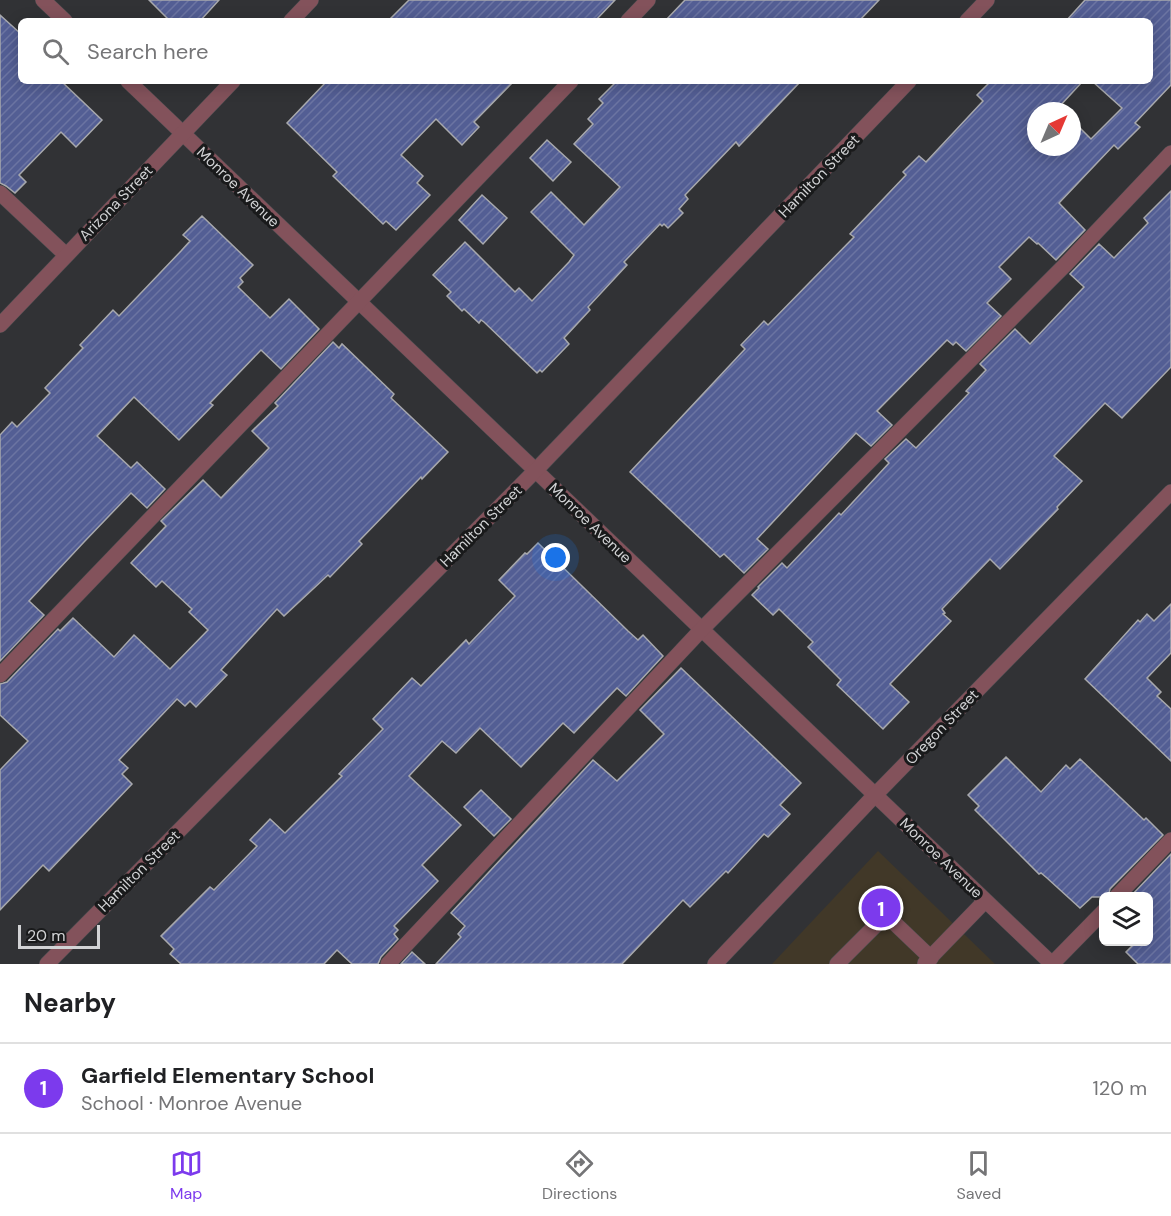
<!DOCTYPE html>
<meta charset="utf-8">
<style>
body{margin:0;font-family:"DM Sans",sans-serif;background:#f6f6f6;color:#202124}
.controls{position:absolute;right:18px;bottom:18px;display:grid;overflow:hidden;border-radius:9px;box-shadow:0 3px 15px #0003}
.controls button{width:54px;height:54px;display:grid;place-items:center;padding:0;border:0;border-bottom:2px solid #e0e0e0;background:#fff;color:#202124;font:30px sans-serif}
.compass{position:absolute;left:1027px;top:102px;width:54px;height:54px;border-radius:50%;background:#fff;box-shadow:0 3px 15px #0003;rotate:44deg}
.scale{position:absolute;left:18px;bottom:15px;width:82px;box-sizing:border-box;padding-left:6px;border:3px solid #d2d3d5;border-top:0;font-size:16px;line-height:21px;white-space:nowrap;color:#d2d3d5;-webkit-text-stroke:4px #191a1b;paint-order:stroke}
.you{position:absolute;left:556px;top:558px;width:21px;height:21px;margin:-15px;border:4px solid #fff;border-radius:50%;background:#1a73e8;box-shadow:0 0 0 9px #1a73e833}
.badge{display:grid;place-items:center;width:39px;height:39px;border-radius:50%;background:#7c3aed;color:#fff;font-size:20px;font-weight:700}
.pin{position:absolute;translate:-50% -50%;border:3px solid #fff;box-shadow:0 2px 6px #0006}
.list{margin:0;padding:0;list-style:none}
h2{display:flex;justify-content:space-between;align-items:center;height:78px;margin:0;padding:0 24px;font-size:26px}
h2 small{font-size:20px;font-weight:400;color:#757577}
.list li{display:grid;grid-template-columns:39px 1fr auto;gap:18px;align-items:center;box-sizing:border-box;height:90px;padding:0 24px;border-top:2px solid #e0e0e0}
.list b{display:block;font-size:22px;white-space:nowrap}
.list p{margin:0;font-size:20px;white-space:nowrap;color:#757577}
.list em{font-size:20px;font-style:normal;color:#757577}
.icon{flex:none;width:33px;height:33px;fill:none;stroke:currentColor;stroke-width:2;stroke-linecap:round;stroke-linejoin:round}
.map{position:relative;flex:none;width:1171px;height:964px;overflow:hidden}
.search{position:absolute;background:#fff;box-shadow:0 3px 15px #0003;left:18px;right:18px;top:18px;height:66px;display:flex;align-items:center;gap:15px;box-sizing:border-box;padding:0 21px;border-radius:9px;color:#757577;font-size:22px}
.sheet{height:168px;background:#fff}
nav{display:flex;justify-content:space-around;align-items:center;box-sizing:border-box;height:84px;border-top:2px solid #e0e0e0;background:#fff;font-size:16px;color:#757577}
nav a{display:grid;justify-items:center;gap:3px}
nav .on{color:#7c3aed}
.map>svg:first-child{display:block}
.education{fill:#413828}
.building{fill:url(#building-hatch);stroke:#a8a9ad;stroke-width:1.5}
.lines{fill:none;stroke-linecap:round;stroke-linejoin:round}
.minor-casing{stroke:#4e4f52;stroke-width:16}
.minor{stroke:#83525b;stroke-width:15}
.labels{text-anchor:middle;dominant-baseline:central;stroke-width:6;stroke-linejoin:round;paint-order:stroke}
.street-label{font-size:15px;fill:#d2d3d5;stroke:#191a1b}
</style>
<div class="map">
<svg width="1171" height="964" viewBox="0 0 1171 964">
<defs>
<pattern id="building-hatch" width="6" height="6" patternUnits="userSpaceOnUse" patternTransform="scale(1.5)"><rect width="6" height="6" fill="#535e94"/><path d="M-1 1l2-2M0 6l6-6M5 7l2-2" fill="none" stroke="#6b74a2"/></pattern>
</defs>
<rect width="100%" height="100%" fill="#313235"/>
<!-- education -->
<polygon class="education" points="878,851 995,964 772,964"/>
<!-- building -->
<g class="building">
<polygon points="149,0 219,0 200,21 170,21"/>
<polygon points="409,0 615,0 595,21 388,21"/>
<polygon points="685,0 879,0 859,21 665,21"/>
<polygon points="1085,0 1171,0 1171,85 1135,123 1140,127 1118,149 1114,145 1059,203 1085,230 1056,260 1038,243 1037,244 1029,237 999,267 1011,279 987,303 1001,316 966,351 956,342 953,345 947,340 877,411 892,425 871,446 856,433 757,539 768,549 744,573 724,554 720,557 630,472 745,349 741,345 764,321 768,325 854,237 850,234 906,175 903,172 919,156 926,162 983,101 977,95 991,81 1083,81 1059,107 1063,111 1036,111 1036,147 1072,147 1072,120 1091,139 1122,108 1092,81 1150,81 1150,21 1066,21"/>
<polygon points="0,15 21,34 21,81 61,81 102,120 76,147 61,132 19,175 26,182 15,193 6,186 0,183"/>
<polygon points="327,81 514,81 474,122 479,127 462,145 436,119 401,155 423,176 417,183 430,195 396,230 386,221 383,224 333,176 337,172 287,123"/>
<polygon points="617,81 801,81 739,146 736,142 685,195 688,199 679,209 683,213 668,228 664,224 662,226 660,224 624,262 627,265 588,307 590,310 564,338 569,344 542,372 540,370 537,373 484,322 481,320 479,323 464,309 462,311 447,296 451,292 433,275 465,242 515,292 519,288 532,301 569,262 574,255 531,212 551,192 584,225 620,187 574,144 593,124 588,119 603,103 599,99"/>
<polygon points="547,140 571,162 553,181 530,158"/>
<polygon points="1171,191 1171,367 1122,418 1105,403 1054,456 1082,481 1057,507 1058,509 1000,569 990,559 942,609 945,613 943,614 951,621 890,684 909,702 883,729 837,685 841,680 808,647 813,642 779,609 773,615 752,595 759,588 758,587 782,563 787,568 839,513 841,515 889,463 885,459 906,439 916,448 969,393 966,391 986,370 980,364 1015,329 1030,344 1084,287 1070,274 1099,244 1114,258 1148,223 1144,218"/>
<polygon points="482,195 507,218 483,244 459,220"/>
<polygon points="202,216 253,265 240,278 243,282 238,287 270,318 289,299 319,329 281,369 261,350 210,403 213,405 179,440 134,397 97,436 131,468 137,462 165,489 147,508 131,493 84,542 29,601 44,615 0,661 0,435 12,422 17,427 50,393 45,388 83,348 80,345 113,310 119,316 181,251 190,241 183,235"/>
<polygon points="333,342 339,348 342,344 394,394 391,398 448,452 422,479 421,477 359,541 362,544 330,577 328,575 284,616 277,609 221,670 227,675 196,707 190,701 185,706 177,699 119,760 128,768 122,774 132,784 49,871 43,865 0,910 0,770 28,741 0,715 0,684 7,682 58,629 60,631 73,618 114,657 134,635 170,669 208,630 189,612 192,609 162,581 156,587 131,563 166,526 161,521 203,480 221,498 269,448 252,431 278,406 275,403"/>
<polygon points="538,543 628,631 638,640 643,635 663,656 626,696 617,688 574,733 563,723 521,767 480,728 456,753 442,741 409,776 461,825 422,865 438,881 394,926 398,930 394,934 398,939 381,957 378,964 352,964 337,950 324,964 181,964 170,954 174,949 161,936 210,887 214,890 257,846 250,840 270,819 285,833 342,776 339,774 383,729 373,719 412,678 421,686 466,640 469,644 515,596 499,580 525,553 527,554"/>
<polygon points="1171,604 1171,653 1147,678 1161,692 1157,696 1171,709 1171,761 1085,679 1138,620 1140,622 1147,614 1154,621"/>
<polygon points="681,668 801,783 780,805 790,814 768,837 764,834 728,873 726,871 690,907 683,900 622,964 436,964 461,937 458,934 465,926 451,913 593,760 617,781 664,734 640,710"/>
<polygon points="1006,757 1041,792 1066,765 1070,769 1080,759 1144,820 1146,818 1163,835 1110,889 1108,897 1092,897 1080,908 1047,878 1041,873 1039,874 975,810 979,806 968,795"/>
<polygon points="481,790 511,819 494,836 464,807"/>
<polygon points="1171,854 1171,964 1138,964 1126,952 1136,942 1149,942 1149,897 1130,897"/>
<polygon points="412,952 425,964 401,964"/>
</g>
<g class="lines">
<!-- minor casing -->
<g class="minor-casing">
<g id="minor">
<polyline points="43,0 65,21"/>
<polyline points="291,21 311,0"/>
<polyline points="628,21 648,0"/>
<polyline points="967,21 987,0"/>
<polyline points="128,81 1052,964"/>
<polyline points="0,193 66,255"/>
<polyline points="0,325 233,81"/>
<polyline points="0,675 571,81"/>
<polyline points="1117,896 1171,840"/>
<polyline points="925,963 985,901"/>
<polyline points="47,964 535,471 909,81"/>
<polyline points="388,964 702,629 1065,265 1171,153"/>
<polyline points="715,964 875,795 1171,492"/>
<polyline points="837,964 886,915 931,958"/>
<polyline points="1052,964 1104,911"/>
</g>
</g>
<!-- minor -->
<use href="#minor" class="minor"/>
</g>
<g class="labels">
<!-- street labels -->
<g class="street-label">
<text transform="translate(819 176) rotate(-46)">Hamilton Street</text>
<text transform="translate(238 187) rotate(44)">Monroe Avenue</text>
<text transform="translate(116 203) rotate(-46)">Arizona Street</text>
<text transform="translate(590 523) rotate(44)">Monroe Avenue</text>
<text transform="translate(481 526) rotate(-45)">Hamilton Street</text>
<text transform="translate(942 727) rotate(-46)">Oregon Street</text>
<text transform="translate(941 858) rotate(44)">Monroe Avenue</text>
<text transform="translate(139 871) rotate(-45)">Hamilton Street</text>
</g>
</g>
</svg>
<div class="controls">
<button><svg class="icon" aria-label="layers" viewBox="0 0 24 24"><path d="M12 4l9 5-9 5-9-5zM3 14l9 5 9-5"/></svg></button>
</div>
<svg class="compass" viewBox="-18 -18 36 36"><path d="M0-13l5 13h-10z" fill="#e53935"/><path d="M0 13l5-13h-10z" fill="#757577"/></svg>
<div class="scale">20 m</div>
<div class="you"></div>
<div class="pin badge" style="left:881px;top:908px">1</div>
<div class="search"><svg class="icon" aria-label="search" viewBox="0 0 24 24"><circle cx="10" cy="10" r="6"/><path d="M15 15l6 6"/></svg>Search here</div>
</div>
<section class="sheet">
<h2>Nearby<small></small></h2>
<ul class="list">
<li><span class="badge">1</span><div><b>Garfield Elementary School</b><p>School · Monroe Avenue</p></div><em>120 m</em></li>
</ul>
</section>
<nav>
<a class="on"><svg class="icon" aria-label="map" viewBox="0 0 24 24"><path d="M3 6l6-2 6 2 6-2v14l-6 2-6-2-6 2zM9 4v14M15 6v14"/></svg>Map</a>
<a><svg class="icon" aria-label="directions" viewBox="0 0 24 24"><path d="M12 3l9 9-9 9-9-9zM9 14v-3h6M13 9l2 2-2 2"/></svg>Directions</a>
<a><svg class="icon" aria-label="saved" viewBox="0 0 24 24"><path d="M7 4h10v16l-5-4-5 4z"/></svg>Saved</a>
</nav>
